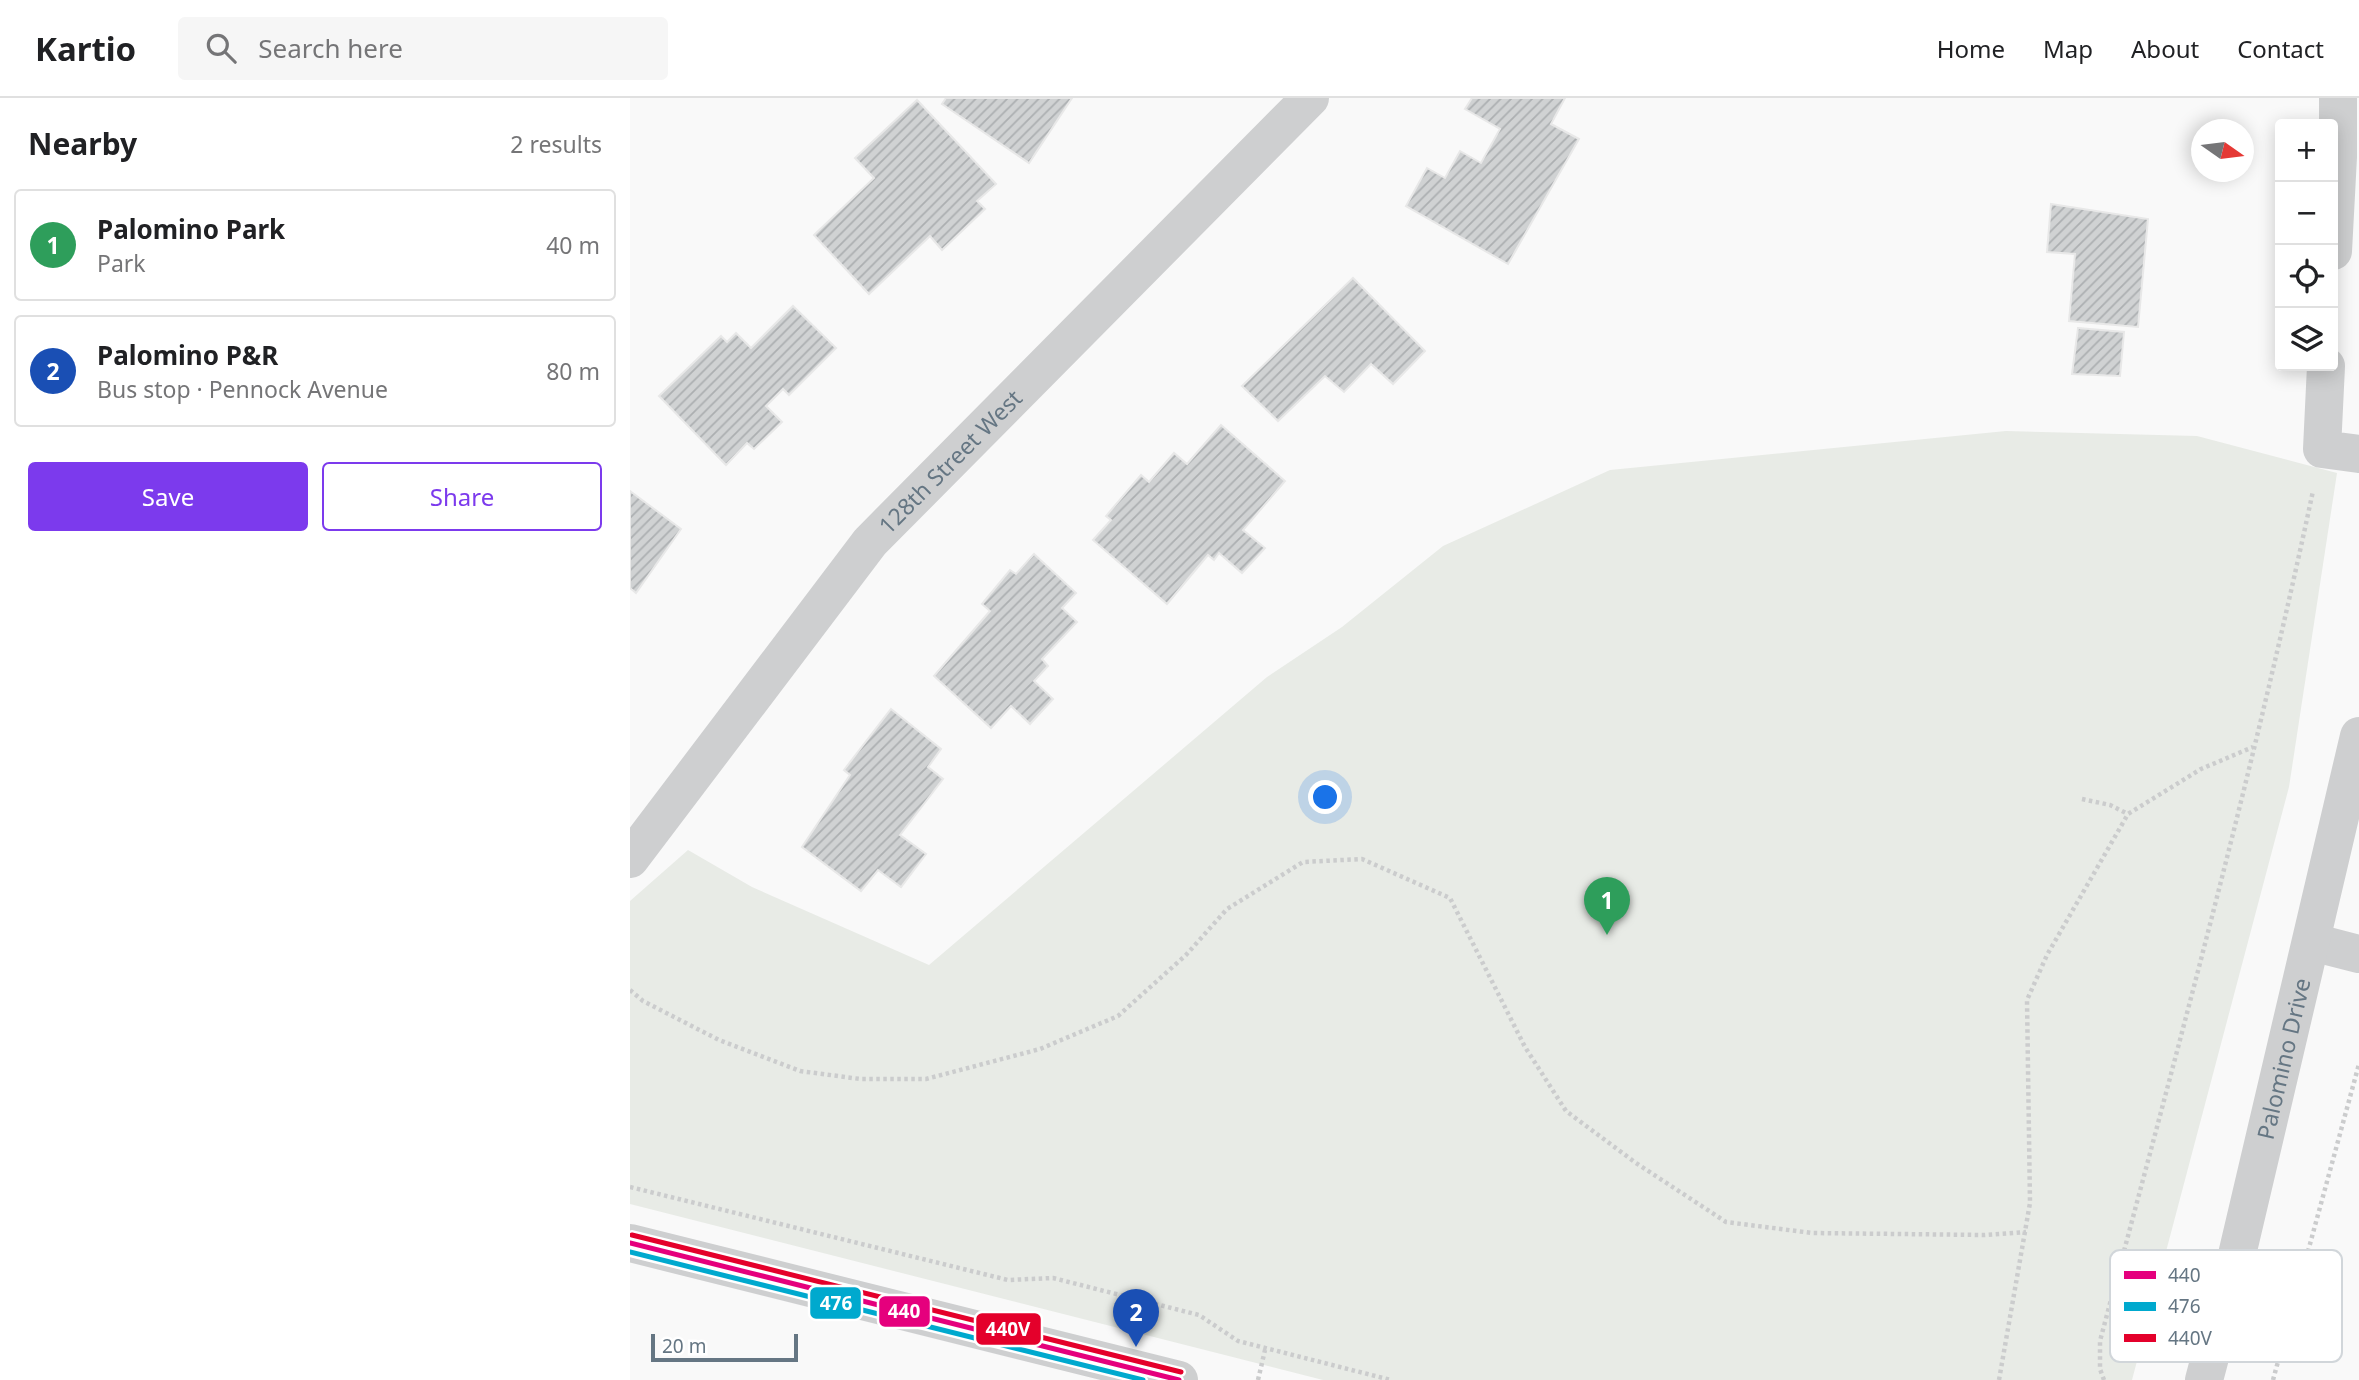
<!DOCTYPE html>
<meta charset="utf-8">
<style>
body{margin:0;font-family:"Noto Sans",sans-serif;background:#f6f6f6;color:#202124}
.controls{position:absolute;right:21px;top:21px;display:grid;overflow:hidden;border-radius:7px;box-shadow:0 4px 18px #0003}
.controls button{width:63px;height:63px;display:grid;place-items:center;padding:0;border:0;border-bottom:2px solid #e0e0e0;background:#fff;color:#202124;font:35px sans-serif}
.compass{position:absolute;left:1561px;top:21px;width:63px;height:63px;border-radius:50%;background:#fff;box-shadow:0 4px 18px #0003;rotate:104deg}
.scale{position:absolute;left:21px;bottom:18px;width:147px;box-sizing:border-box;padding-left:7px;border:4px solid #657683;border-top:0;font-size:19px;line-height:24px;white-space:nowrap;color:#657683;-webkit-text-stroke:5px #fff;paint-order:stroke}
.you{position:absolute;left:696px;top:700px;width:24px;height:24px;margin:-18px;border:5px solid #fff;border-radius:50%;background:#1a73e8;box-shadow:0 0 0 10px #1a73e833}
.badge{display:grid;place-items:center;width:46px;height:46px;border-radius:50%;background:#7c3aed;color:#fff;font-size:23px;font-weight:700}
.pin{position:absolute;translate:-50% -58px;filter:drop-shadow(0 2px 4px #0008)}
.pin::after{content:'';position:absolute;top:37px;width:24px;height:21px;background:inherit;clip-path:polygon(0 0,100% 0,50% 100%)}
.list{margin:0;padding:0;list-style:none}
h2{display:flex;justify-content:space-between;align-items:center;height:91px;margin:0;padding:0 28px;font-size:30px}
h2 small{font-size:23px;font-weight:400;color:#757577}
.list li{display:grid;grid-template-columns:46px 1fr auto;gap:21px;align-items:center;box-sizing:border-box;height:112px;margin:0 14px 14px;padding:0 14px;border:2px solid #e0e0e0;border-radius:7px}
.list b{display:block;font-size:26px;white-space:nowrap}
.list p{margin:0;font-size:23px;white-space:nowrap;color:#757577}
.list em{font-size:23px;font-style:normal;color:#757577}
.actions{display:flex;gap:14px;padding:21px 28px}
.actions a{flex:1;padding:16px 0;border:2px solid #7c3aed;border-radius:7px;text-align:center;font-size:24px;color:#7c3aed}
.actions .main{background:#7c3aed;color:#fff}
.icon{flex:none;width:38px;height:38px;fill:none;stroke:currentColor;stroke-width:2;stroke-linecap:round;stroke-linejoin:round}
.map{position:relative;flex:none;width:1729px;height:1282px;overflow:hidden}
header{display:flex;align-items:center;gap:42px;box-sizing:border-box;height:98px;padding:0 35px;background:#fff;border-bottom:2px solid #e0e0e0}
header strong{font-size:33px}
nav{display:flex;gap:38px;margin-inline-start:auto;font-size:24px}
.search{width:490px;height:63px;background:#f6f6f6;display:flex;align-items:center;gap:18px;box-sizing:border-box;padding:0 24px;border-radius:7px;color:#757577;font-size:26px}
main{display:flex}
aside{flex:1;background:#fff}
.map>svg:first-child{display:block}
.green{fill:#e8ebe6}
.building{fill:url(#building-hatch);stroke:#e8e8e8;stroke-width:2}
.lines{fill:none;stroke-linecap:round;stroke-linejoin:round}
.path{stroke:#cbcccd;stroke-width:4.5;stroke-dasharray:3.5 3.5;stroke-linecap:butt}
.minor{stroke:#cecfd0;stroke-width:38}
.bus-1-casing{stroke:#fff;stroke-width:10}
.bus-2-casing{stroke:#fff;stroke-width:10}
.bus-3-casing{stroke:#fff;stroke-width:10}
.bus-1{stroke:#e5007d;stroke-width:5}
.bus-2{stroke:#00a9ce;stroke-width:5}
.bus-3{stroke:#e4002b;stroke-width:5}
.labels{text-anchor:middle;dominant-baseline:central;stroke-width:7;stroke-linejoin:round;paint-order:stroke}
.street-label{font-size:23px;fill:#657683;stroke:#fff}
.key{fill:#fff;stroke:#d1d6da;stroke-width:2}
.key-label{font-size:19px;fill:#657683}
.line-badge{stroke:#fff;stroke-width:2.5}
.badge-label{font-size:19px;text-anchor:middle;font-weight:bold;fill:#fff}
</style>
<header>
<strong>Kartio</strong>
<div class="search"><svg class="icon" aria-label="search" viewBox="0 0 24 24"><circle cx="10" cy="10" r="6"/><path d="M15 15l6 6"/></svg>Search here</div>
<nav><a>Home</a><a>Map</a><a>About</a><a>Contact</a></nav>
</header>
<main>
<aside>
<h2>Nearby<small>2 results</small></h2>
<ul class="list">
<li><span class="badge" style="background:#2e9e5b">1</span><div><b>Palomino Park</b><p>Park</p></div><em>40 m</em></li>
<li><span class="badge" style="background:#1a4fb4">2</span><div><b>Palomino P&amp;R</b><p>Bus stop · Pennock Avenue</p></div><em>80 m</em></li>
</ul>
<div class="actions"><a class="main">Save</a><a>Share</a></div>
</aside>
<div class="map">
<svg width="1729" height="1282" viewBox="0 0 1729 1282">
<defs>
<pattern id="building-hatch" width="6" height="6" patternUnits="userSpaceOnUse" patternTransform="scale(1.75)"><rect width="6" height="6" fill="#d0d2d3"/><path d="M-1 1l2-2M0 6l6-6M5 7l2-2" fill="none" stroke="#acafb1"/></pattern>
</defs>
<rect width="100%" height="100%" fill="#f9f9f9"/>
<!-- green -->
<polygon class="green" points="1376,333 1567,338 1707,375 1659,689 1502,1282 693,1282 0,1106 0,803 58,752 122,789 299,867 637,579 712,529 813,448 980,372"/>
<!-- building -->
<g class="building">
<polygon points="316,0 442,0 399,65 312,6"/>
<polygon points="842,0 935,0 921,26 949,41 878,166 776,108 797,70 815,80 830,53 851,65 870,31 835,11"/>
<polygon points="287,2 366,86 347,103 355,111 312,152 300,138 239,196 184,137 244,80 225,60"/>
<polygon points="1421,106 1518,121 1508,229 1439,223 1445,156 1417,154"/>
<polygon points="723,180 795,253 763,286 741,266 714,294 695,278 648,323 612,288"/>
<polygon points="163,208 206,250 159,297 153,291 136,308 152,324 124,351 117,345 96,367 29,298 91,238 97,244 106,235 121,250"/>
<polygon points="1448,230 1494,234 1490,278 1442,276"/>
<polygon points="591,327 655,383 613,432 635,450 612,475 589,455 584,462 578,457 537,506 463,442 481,422 476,418 511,377 519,384 544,355 557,366"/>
<polygon points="0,393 51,431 6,495 0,490"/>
<polygon points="404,456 446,495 432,510 447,524 412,561 418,568 404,583 423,601 400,626 381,608 361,630 304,578 360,513 352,506 380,472 386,476"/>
<polygon points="261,611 311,651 298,669 313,681 270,737 296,756 271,789 248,772 231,793 172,749 220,677 214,672"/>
</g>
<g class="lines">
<!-- path -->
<g class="path">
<polyline points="1452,701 1480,707 1498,716"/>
<polyline points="0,892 13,903 89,942 170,973 230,981 296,981 410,951 488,918 556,857 597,811 673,764 732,761 820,800 895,949 936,1013 1006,1065 1096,1124 1182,1135 1355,1137 1396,1134"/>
<polyline points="0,1089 378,1182 423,1180 569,1217 608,1243 761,1282"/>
<polyline points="628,1282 635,1252"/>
<polyline points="1369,1282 1400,1105 1397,902 1417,857 1498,716 1571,671 1623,649"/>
<path d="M1474 1282 1470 1271V1243C1545 961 1622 679 1683 393"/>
<polyline points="1643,1282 1729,966"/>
</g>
<!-- minor -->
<g class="minor">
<polyline points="1703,153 1708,59 1708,0"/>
<polyline points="1696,268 1692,351 1729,356"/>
<path id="s1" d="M0 761 240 444 680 0"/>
<polyline points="1682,844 1729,856"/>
<polyline points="0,1145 549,1282"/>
<path id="s2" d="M1574 1282 1606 1161 1729 638"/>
</g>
<!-- bus-1 casing -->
<g class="bus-1-casing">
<polyline id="bus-1" points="0,1145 549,1282"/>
</g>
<!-- bus-2 casing -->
<g class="bus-2-casing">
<polyline id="bus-2" points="0,1154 513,1282"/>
</g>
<!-- bus-3 casing -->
<g class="bus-3-casing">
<polyline id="bus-3" points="2,1137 551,1274"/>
</g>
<!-- bus-1 -->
<use href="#bus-1" class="bus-1"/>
<!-- bus-2 -->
<use href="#bus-2" class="bus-2"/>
<!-- bus-3 -->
<use href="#bus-3" class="bus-3"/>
</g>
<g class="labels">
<!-- street labels -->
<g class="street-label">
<text stroke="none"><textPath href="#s1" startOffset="511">128th Street West</textPath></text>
<text stroke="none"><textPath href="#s2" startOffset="331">Palomino Drive</textPath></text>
</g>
</g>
<!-- legend -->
<rect x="1480" y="1152" width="232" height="112" rx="10" class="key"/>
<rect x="1494" y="1173" width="32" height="8" fill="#e5007d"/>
<rect x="1494" y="1204" width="32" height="9" fill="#00a9ce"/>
<rect x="1494" y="1236" width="32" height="8" fill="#e4002b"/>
<g class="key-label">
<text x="1538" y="1184">440</text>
<text x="1538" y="1215">476</text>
<text x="1538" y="1247">440V</text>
</g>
<g class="line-badge">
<rect x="179" y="1188" width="53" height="34" rx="7" fill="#00a9ce"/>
<rect x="248" y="1197" width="53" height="33" rx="7" fill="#e5007d"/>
<rect x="345" y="1214" width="67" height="34" rx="7" fill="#e4002b"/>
</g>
<g class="badge-label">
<text x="206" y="1212">476</text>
<text x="274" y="1220">440</text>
<text x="378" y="1238">440V</text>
</g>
</svg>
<div class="controls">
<button>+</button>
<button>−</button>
<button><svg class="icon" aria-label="locate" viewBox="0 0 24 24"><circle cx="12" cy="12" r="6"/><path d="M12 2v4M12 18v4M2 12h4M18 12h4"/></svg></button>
<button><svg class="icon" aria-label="layers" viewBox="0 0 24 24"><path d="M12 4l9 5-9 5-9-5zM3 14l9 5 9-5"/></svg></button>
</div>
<svg class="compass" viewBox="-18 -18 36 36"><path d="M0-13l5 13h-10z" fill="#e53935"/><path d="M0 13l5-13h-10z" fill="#757577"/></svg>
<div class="scale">20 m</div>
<div class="you"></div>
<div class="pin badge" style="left:977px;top:837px;background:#2e9e5b">1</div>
<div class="pin badge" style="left:506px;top:1249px;background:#1a4fb4">2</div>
</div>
</main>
